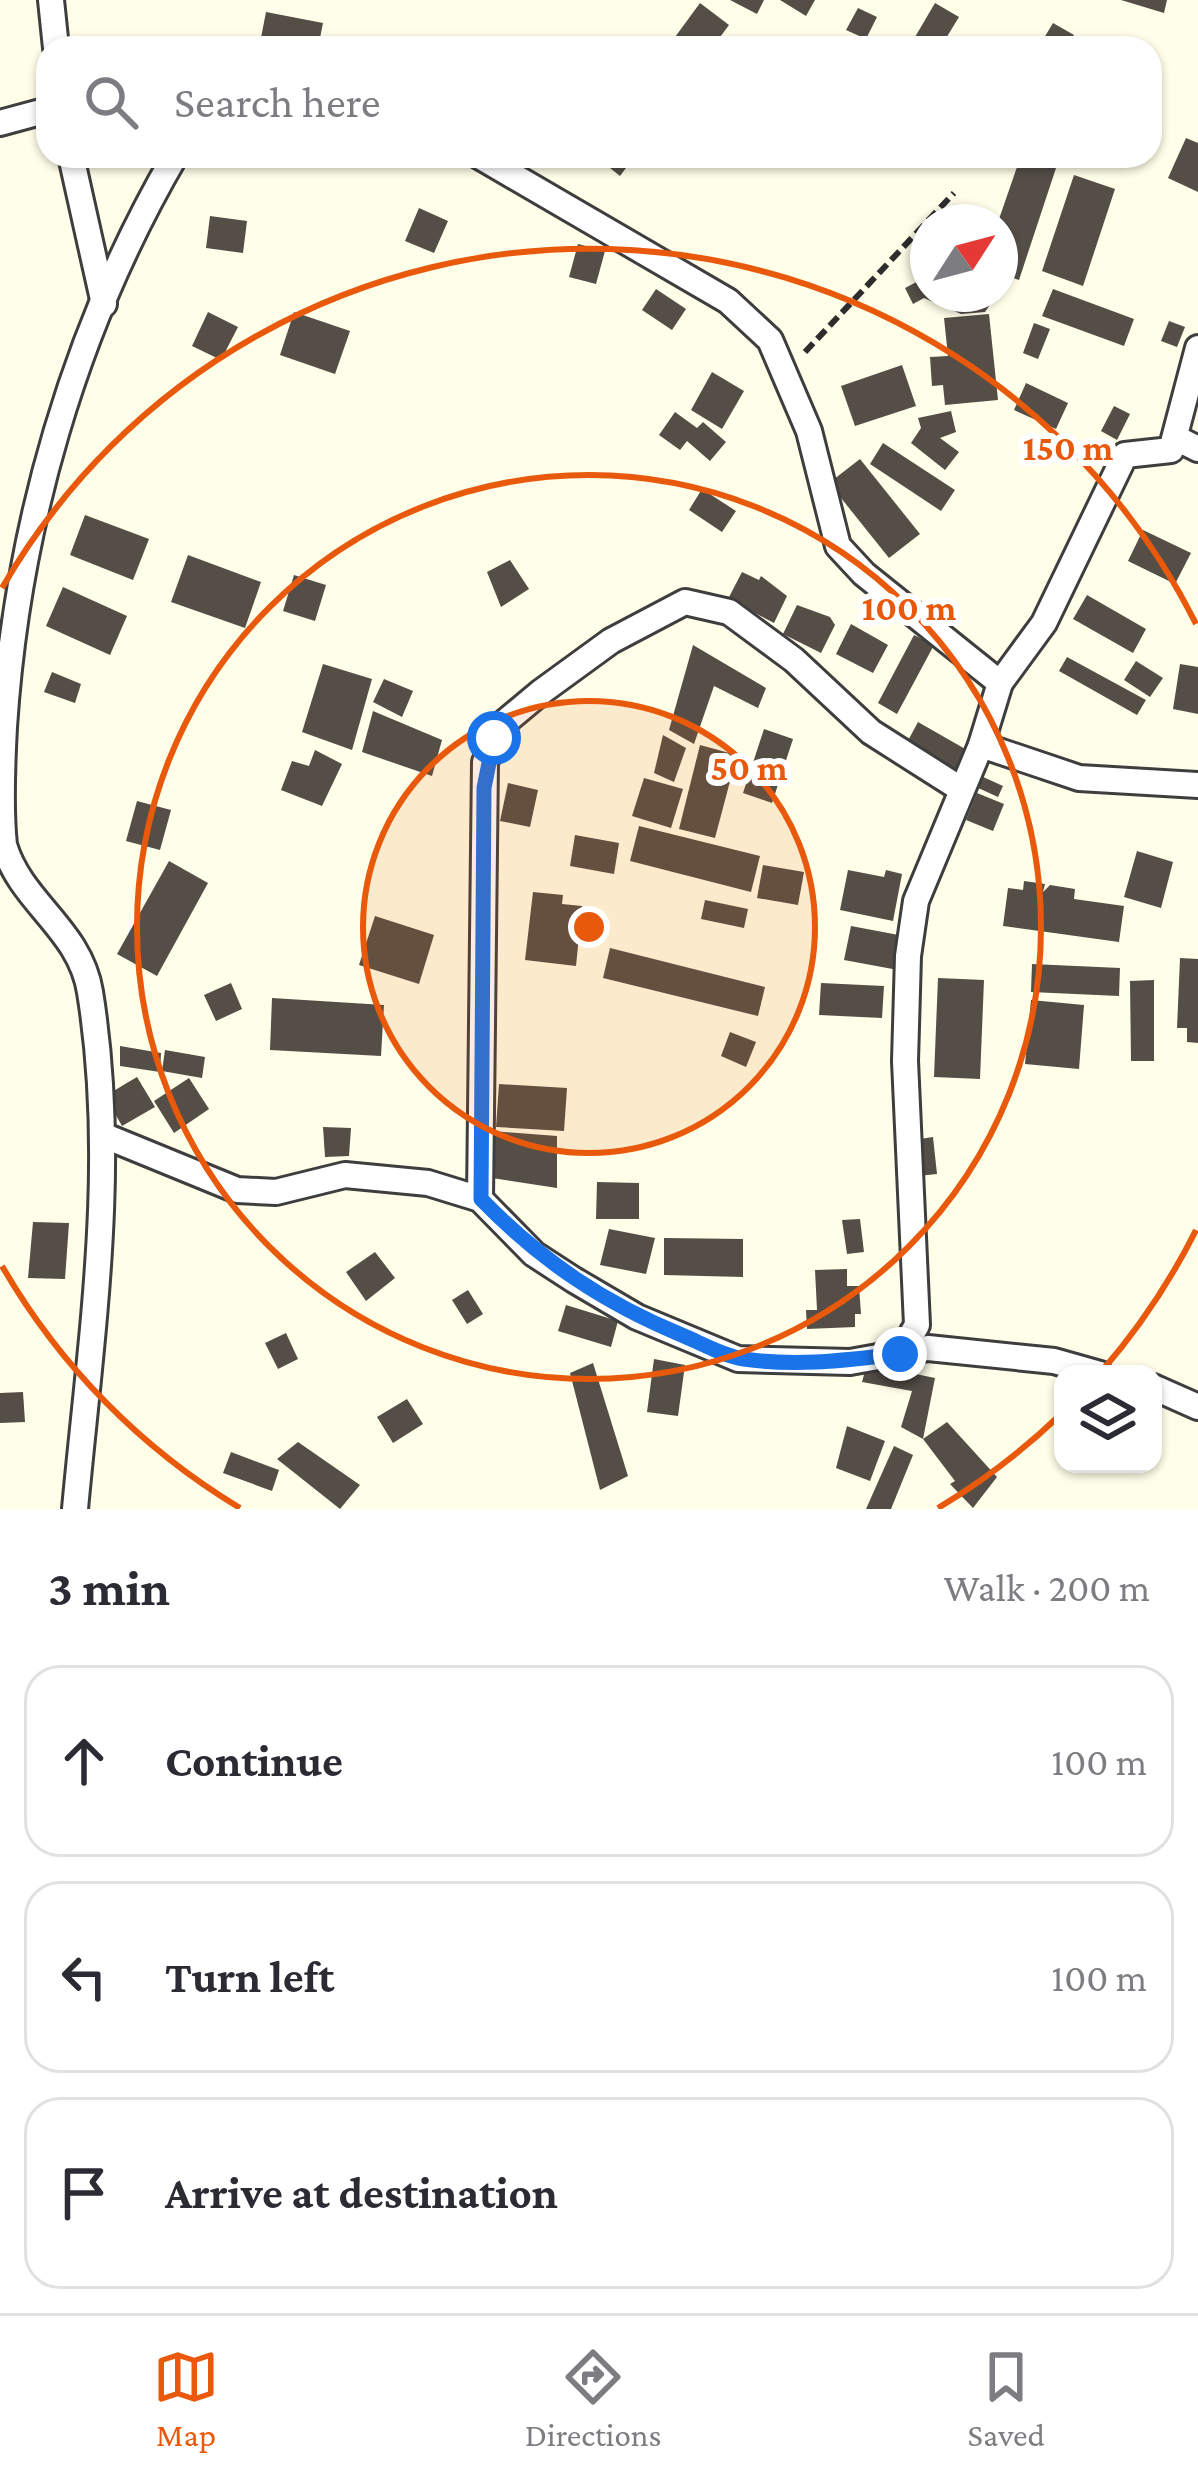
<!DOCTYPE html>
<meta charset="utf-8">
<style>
body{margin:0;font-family:"Crimson Pro",serif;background:#f2f2f3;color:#2b2b33}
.controls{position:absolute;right:36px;bottom:36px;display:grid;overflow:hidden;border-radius:24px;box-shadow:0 3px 9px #0004}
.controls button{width:108px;height:108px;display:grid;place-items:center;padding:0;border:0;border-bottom:3px solid #e1e1e2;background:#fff;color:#2b2b33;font:60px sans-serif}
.compass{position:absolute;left:910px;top:204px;width:108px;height:108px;border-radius:50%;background:#fff;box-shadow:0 3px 9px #0004;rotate:54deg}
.stop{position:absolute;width:36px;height:36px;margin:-27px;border:9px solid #1a73e8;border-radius:50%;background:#fff}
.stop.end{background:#1a73e8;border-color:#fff;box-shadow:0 3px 12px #0008}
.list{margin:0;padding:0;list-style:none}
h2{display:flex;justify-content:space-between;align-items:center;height:156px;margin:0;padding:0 48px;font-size:51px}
h2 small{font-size:39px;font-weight:400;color:#7c7c81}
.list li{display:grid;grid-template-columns:78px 1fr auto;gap:36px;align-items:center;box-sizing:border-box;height:192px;margin:0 24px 24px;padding:0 24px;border:3px solid #e1e1e2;border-radius:36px}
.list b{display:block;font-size:45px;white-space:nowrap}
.list em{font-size:39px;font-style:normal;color:#7c7c81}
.icon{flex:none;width:66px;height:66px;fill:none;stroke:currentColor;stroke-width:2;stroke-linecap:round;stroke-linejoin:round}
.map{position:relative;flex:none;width:1198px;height:1509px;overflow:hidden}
.search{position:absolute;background:#fff;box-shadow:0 3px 9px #0004;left:36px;right:36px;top:36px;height:132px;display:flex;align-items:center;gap:30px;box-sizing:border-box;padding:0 42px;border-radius:36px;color:#7c7c81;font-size:45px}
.sheet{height:804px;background:#fff}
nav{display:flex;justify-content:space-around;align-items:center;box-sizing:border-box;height:168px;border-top:3px solid #e1e1e2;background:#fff;font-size:33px;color:#7c7c81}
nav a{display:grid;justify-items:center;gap:6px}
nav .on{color:#ea580c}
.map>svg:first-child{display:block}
.building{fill:#544e47}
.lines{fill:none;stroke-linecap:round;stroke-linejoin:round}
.minor-casing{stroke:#3e3e3e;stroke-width:30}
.path{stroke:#2d2d2d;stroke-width:6;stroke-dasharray:12 6;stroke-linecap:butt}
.minor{stroke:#fff;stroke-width:24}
.route{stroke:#1a73e8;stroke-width:15}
.ring{fill:none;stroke:#e8590c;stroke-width:6}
.centre{fill:#e8590c;stroke:#fff;stroke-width:6}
.ring-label{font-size:36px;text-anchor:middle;font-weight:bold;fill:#e8590c;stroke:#fff;stroke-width:12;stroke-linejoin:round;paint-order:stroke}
</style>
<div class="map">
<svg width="1198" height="1509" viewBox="0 0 1198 1509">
<rect width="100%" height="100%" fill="#fffee9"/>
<!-- building -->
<g class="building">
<polygon points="730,0 764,0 757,14"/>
<polygon points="780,0 815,0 806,16"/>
<polygon points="1121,0 1167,0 1164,13"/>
<polygon points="700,3 729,25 712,48 667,48"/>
<polygon points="935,3 959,17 940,48 915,37"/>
<polygon points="858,8 877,17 866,39 846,30"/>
<polygon points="266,12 323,23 318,48 259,48"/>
<polygon points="1053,23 1074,35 1066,48 1038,48"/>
<polygon points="185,40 185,48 150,48 150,41"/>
<polygon points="1186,138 1198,143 1198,192 1168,178"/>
<polygon points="595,156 635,156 620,176"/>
<polygon points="997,156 1060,156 1019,280 1000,273 998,222 1018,164"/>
<polygon points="1074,175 1115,189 1083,286 1042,271"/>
<polygon points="419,208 448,221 434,253 405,241"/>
<polygon points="210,216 247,221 243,253 206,248"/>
<polygon points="578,244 605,251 596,284 569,277"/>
<polygon points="928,276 928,294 996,296 985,312 961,314 924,298 913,304 905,288"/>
<polygon points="656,289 686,309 672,330 642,310"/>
<polygon points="1053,289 1134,319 1124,346 1042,316"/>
<polygon points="208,312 238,327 221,360 192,346"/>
<polygon points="294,312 350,331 335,374 280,355"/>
<polygon points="989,314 998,400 945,405 943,385 932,386 930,357 948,356 944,318"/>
<polygon points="1169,321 1185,327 1177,347 1161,341"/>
<polygon points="1034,323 1050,329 1038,359 1023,353"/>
<polygon points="902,365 916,406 855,426 841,386"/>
<polygon points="712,372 744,391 722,429 691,410"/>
<polygon points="1026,383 1068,403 1056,429 1014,410"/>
<polygon points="1114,406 1130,414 1117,440 1101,431"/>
<polygon points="951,411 956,432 940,438 959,452 945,470 911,443 921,428 918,418"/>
<polygon points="675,412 697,428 703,422 726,442 710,461 687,441 680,450 659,435"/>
<polygon points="883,443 955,490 941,511 870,464"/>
<polygon points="860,459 920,534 889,558 829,483"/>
<polygon points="702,489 736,511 722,532 689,510"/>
<polygon points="85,515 149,539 133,580 70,555"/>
<polygon points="1143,530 1191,553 1175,584 1128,561"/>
<polygon points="188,555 261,582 245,628 171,602"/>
<polygon points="510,560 529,589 501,607 487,572"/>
<polygon points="742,572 759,580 761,576 787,596 774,623 728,599"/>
<polygon points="294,575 326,585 315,621 283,611"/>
<polygon points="63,587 127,616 110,655 46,626"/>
<polygon points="1087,595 1146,629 1133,653 1073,619"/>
<polygon points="797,605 830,617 835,625 821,653 783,634"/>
<polygon points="851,624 888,645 873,673 836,654"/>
<polygon points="914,635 934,645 897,714 878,703"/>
<polygon points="693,645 766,688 758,708 714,686 694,744 669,730"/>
<polygon points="1067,657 1146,700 1137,715 1059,671"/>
<polygon points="1136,661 1163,678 1150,697 1124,680"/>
<polygon points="323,664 372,679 352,750 302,732"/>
<polygon points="1180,664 1198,667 1198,714 1173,709"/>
<polygon points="52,672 81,684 75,703 44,692"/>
<polygon points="384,679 413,691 402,717 373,702"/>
<polygon points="373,711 442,740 432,776 362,752"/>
<polygon points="918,722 967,750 953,776 904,748"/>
<polygon points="764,729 793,739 772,803 743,793"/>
<polygon points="663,735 686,748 674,782 654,773"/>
<polygon points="700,745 737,755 715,838 679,829"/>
<polygon points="315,750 342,764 322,806 281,790 292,761 309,766"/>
<polygon points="981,776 1003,786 998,797 976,787"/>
<polygon points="644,778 683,789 671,828 632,816"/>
<polygon points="508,783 538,790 530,827 500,821"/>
<polygon points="977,793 1004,804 993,831 966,820"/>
<polygon points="137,801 171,810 160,850 126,841"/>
<polygon points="639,826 760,856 751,892 630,861"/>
<polygon points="575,835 619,843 614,874 570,866"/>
<polygon points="1137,851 1173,862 1161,908 1124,897"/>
<polygon points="169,861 208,883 157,976 117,954"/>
<polygon points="763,865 804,872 798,905 757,898"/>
<polygon points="848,870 884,877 886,870 902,874 893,921 840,910"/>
<polygon points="1024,881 1045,884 1043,892 1050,885 1075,889 1074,899 1124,906 1119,942 1003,926 1008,888 1023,890"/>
<polygon points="533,892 563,895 562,904 582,906 576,966 525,960"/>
<polygon points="705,900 748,909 744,928 701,919"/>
<polygon points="375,916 434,935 419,984 359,965"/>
<polygon points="851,926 904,936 898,970 844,960"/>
<polygon points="610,948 765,987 758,1016 603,978"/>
<polygon points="1180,958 1198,959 1198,1043 1187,1042 1187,1028 1177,1028"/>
<polygon points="1032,964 1120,968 1119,996 1031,992"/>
<polygon points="938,978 984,980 980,1079 934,1077"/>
<polygon points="1154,980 1154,1061 1131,1061 1130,981"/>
<polygon points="231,983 242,1009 216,1021 204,995"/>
<polygon points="821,983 884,986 882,1018 819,1015"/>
<polygon points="272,998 384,1005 381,1056 270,1050"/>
<polygon points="1031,1000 1084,1005 1079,1069 1025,1064"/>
<polygon points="730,1032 756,1042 746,1067 721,1056"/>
<polygon points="120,1046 161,1053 160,1072 120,1066"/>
<polygon points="165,1050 205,1057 202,1078 162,1071"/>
<polygon points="137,1077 155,1107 122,1126 105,1096"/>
<polygon points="189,1078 209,1109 174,1133 154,1101"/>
<polygon points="499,1084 567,1088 564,1131 496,1127"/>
<polygon points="323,1127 351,1128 349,1156 325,1157"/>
<polygon points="492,1131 557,1136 557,1188 492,1178"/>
<polygon points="933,1137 937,1174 918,1176 913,1140"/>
<polygon points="597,1182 639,1183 639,1219 596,1219"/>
<polygon points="860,1219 864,1252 847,1254 842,1220"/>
<polygon points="33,1222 69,1223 65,1279 28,1278"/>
<polygon points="609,1229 655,1238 646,1274 600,1265"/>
<polygon points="664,1238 743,1239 743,1277 664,1275"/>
<polygon points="375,1252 395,1278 366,1301 346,1272"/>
<polygon points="847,1269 847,1286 859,1286 861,1314 855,1314 855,1327 807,1329 806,1310 817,1310 815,1270"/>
<polygon points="468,1290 483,1314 467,1324 452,1300"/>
<polygon points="566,1305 618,1321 611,1347 558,1331"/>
<polygon points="286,1333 298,1359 278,1369 265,1343"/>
<polygon points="654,1359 685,1365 678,1416 647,1412"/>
<polygon points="593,1363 628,1476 600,1490 570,1373"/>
<polygon points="867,1364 935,1378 923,1439 901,1427 912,1391 862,1382"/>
<polygon points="23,1392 25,1422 0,1423 0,1393"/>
<polygon points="407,1399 423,1424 393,1443 377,1417"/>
<polygon points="947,1422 997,1477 973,1508 950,1484 955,1481 923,1439"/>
<polygon points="847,1426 885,1441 870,1481 836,1468"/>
<polygon points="298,1442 360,1485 340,1509 277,1459"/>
<polygon points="894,1446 913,1455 891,1509 866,1509"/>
<polygon points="231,1452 279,1470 272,1491 223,1473"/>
</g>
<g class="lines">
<!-- minor casing -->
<g class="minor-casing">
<g id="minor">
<polyline points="51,0 56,48"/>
<polyline points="0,123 48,110"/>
<polyline points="71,156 104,304"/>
<polyline points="479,156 728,301 770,340 809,431 838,546 864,574 1000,683"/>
<polyline points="1176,438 1198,449"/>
<polyline points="981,745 1079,778 1198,785"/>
<polyline points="105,1136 237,1190 276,1192 345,1175 428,1183 480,1199 534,1254 574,1280 637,1317 738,1359 850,1362 928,1348 1054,1361 1100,1374"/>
<polyline points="480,1199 485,762 505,722 541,692 611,641 685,602 729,612 794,660 871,732 959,788"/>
<polyline points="900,1354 917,1325 905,1061 908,956 916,901 981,745 1000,683 1044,623 1125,455 1171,450 1198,348"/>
<polyline points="1153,1387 1198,1407"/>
<path d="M75 1509C91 1336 118 1165 90 992 80 929 21 903 4 845 0 808 2 764 4 727 17 528 74 329 175 156"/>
</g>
</g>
<!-- path -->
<polyline class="path" points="805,352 954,193"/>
<!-- minor -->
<use href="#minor" class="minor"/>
</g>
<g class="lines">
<!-- route -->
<path class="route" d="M494 738 484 788 481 1199C541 1261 604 1303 684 1336 703 1344 724 1356 744 1359 798 1367 847 1360 900 1354"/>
</g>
<!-- distance rings -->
<circle cx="589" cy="927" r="226" fill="#e8590c" fill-opacity=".12"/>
<g class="ring">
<circle cx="589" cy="927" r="226"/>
<circle cx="589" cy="927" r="452"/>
<path d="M1196 1230A678 678 0 0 1 1101 1372M1060 1415A678 678 0 0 1 938 1508M240 1508A678 678 0 0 1 2 1266M2 588A678 678 0 0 1 1196 624"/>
</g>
<circle cx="589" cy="927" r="18" class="centre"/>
<g class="ring-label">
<text x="1068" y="460">150 m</text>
<text x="909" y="620">100 m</text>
<text x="749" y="780">50 m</text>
</g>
</svg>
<div class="controls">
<button><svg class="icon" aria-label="layers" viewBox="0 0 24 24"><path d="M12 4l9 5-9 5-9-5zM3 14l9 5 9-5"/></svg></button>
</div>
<svg class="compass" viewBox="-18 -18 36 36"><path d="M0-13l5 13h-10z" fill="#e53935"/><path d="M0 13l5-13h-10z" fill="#7c7c81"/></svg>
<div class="stop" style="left:494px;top:738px"></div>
<div class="stop end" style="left:900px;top:1354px"></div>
<div class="search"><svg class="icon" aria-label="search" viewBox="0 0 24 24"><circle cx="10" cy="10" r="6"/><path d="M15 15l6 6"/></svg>Search here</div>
</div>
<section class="sheet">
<h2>3 min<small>Walk · 200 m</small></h2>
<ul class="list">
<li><svg class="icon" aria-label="ahead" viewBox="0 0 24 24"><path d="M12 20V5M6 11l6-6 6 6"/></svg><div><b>Continue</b></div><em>100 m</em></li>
<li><svg class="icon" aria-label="left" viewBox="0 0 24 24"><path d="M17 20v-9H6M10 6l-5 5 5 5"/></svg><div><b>Turn left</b></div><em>100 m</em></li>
<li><svg class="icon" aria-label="arrive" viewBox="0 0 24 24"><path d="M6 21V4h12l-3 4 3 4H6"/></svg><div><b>Arrive at destination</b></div></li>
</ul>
</section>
<nav>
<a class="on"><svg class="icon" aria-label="map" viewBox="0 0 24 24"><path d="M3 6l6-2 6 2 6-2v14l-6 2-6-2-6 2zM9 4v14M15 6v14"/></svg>Map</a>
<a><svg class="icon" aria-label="directions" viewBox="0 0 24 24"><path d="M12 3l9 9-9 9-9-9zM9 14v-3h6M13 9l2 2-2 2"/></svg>Directions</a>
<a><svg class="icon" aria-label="saved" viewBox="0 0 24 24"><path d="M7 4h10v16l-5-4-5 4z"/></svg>Saved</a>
</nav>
